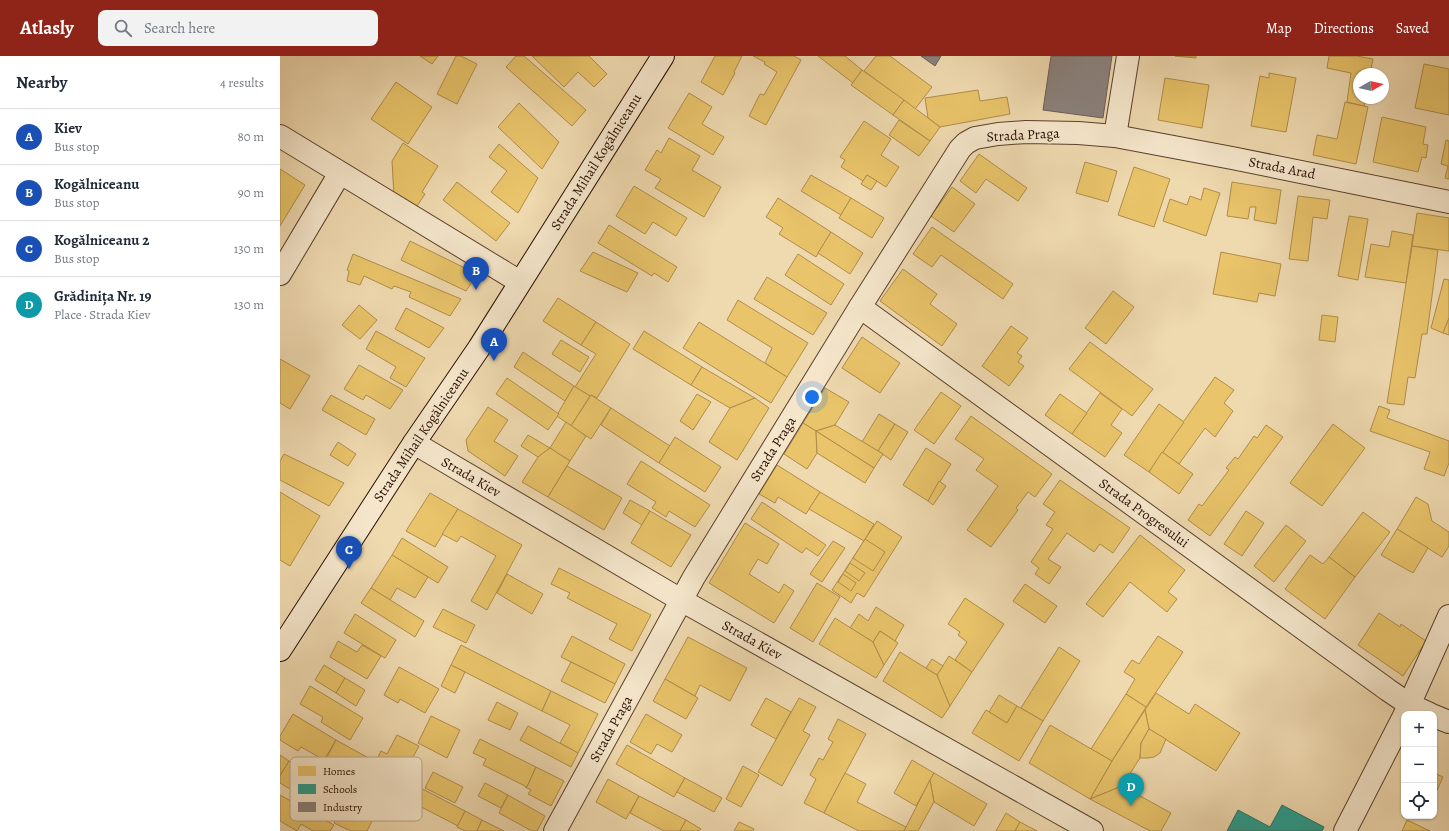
<!DOCTYPE html>
<meta charset="utf-8">
<style>
body{margin:0;font-family:Alegreya,serif;background:#f2f2f3;color:#1f2937}
.controls{position:absolute;right:12px;bottom:12px;display:grid;overflow:hidden;border-radius:8px;box-shadow:0 1px 3px #0004}
.controls button{width:36px;height:36px;display:grid;place-items:center;padding:0;border:0;border-bottom:1px solid #e0e1e3;background:#fff;color:#1f2937;font:20px sans-serif}
.compass{position:absolute;left:1073px;top:12px;width:36px;height:36px;border-radius:50%;background:#fff;box-shadow:0 1px 3px #0004;rotate:81deg}
.you{position:absolute;left:532px;top:341px;width:14px;height:14px;margin:-10px;border:3px solid #fff;border-radius:50%;background:#1a73e8;box-shadow:0 0 0 6px #1a73e833}
.badge{display:grid;place-items:center;width:26px;height:26px;border-radius:50%;background:#8f2418;color:#fff;font-size:13px;font-weight:700}
.pin{position:absolute;translate:-50% -33px;filter:drop-shadow(0 1px 2px #0008)}
.pin::after{content:'';position:absolute;top:21px;width:14px;height:12px;background:inherit;clip-path:polygon(0 0,100% 0,50% 100%)}
.list{margin:0;padding:0;list-style:none}
h2{display:flex;justify-content:space-between;align-items:center;height:52px;margin:0;padding:0 16px;font-size:17px}
h2 small{font-size:13px;font-weight:400;color:#747a83}
.list li{display:grid;grid-template-columns:26px 1fr auto;gap:12px;align-items:center;box-sizing:border-box;height:56px;padding:0 16px;border-top:1px solid #e0e1e3}
.list b{display:block;font-size:15px;white-space:nowrap}
.list p{margin:0;font-size:13px;white-space:nowrap;color:#747a83}
.list em{font-size:13px;font-style:normal;color:#747a83}
.icon{flex:none;width:22px;height:22px;fill:none;stroke:currentColor;stroke-width:2;stroke-linecap:round;stroke-linejoin:round}
.map{position:relative;flex:none;width:1169px;height:775px;overflow:hidden}
header{display:flex;align-items:center;gap:24px;box-sizing:border-box;height:56px;padding:0 20px;background:#8f2418;color:#fff}
header strong{font-size:19px}
nav{display:flex;gap:22px;margin-inline-start:auto;font-size:14px}
.search{width:280px;height:36px;background:#f2f2f3;display:flex;align-items:center;gap:10px;box-sizing:border-box;padding:0 14px;border-radius:8px;color:#747a83;font-size:15px}
main{display:flex}
aside{flex:1;background:#fff}
.map>svg:first-child{display:block}
.homes{fill:#e9c46a;stroke:#af8d4a}
.schools{fill:#2a9d8f;stroke:#2a7264}
.industry{fill:#8a817c;stroke:#6d5e57}
.lines{fill:none;stroke-linecap:round;stroke-linejoin:round}
.minor-casing{stroke:#5a412c;stroke-width:24}
.tertiary-casing{stroke:#5a412c;stroke-width:24}
.secondary-casing{stroke:#290e01;stroke-width:24}
.minor{stroke:#f5e6cb;stroke-width:22}
.tertiary{stroke:#f5e6cb;stroke-width:22}
.secondary{stroke:#f5e6cb;stroke-width:22}
.labels{text-anchor:middle;dominant-baseline:central;stroke-width:4;stroke-linejoin:round;paint-order:stroke}
.street-label{font-size:14px;fill:#290e01;stroke:#f5e6cb}
.key{fill:#f5e6cb;stroke:#b8a58e;stroke-width:1}
.key-label{font-size:11px;fill:#290e01}
</style>
<header>
<strong>Atlasly</strong>
<div class="search"><svg class="icon" aria-label="search" viewBox="0 0 24 24"><circle cx="10" cy="10" r="6"/><path d="M15 15l6 6"/></svg>Search here</div>
<nav><a>Map</a><a>Directions</a><a>Saved</a></nav>
</header>
<main>
<aside>
<h2>Nearby<small>4 results</small></h2>
<ul class="list">
<li><span class="badge" style="background:#1a4fb4">A</span><div><b>Kiev</b><p>Bus stop</p></div><em>80 m</em></li>
<li><span class="badge" style="background:#1a4fb4">B</span><div><b>Kogălniceanu</b><p>Bus stop</p></div><em>90 m</em></li>
<li><span class="badge" style="background:#1a4fb4">C</span><div><b>Kogălniceanu 2</b><p>Bus stop</p></div><em>130 m</em></li>
<li><span class="badge" style="background:#0f9aa8">D</span><div><b>Grădinița Nr. 19</b><p>Place · Strada Kiev</p></div><em>130 m</em></li>
</ul>
</aside>
<div class="map">
<svg width="1169" height="775" viewBox="0 0 1169 775">
<rect width="100%" height="100%" fill="#efd9af"/>
<filter id="stains"><feTurbulence type="fractalNoise" baseFrequency=".005" numOctaves="4"/><feColorMatrix values="0 0 0 0 .2 0 0 0 0 .09 0 0 0 0 .02 0 0 0 .5 -.17"/></filter>
<radialGradient id="worn" r=".72"><stop offset=".6" stop-color="#630" stop-opacity="0"/><stop offset="1" stop-color="#630" stop-opacity=".3"/></radialGradient>
<!-- homes -->
<g class="homes">
<polygon points="140,0 158,0 152,8"/>
<polygon points="176,0 181,0 197,8 177,48 157,38"/>
<polygon points="236,0 244,0 306,54 292,70 226,11"/>
<polygon points="252,0 309,0 327,18 314,31 298,16 284,31"/>
<polygon points="435,0 462,0 454,16 455,17 443,39 421,26"/>
<polygon points="473,0 514,0 521,4 486,69 469,60 480,38 484,39 497,16 484,8 485,6"/>
<polygon points="538,0 565,0 582,14 573,27"/>
<polygon points="596,0 610,0 652,31 635,53 584,15"/>
<polygon points="895,0 916,0 916,2"/>
<polygon points="1049,0 1077,0 1093,3 1090,18 1079,18 1079,42 1086,42 1084,50 1067,46 1071,17 1047,12"/>
<polygon points="1144,8 1169,13 1169,59 1135,52"/>
<polygon points="582,14 624,44 613,59 571,29"/>
<polygon points="989,17 1016,22 1006,76 971,70 980,20 989,22"/>
<polygon points="885,22 929,29 922,72 878,64"/>
<polygon points="116,26 152,51 128,88 91,63"/>
<polygon points="698,34 700,45 727,41 730,58 660,71 648,62 645,42"/>
<polygon points="409,37 432,51 422,68 444,81 433,99 388,72"/>
<polygon points="624,44 660,71 650,85 613,59"/>
<polygon points="1065,46 1088,51 1076,108 1033,99 1037,79 1057,83"/>
<polygon points="239,47 279,86 262,113 218,71"/>
<polygon points="1102,61 1146,71 1143,88 1148,89 1146,102 1142,101 1138,116 1093,106"/>
<polygon points="619,64 650,85 639,100 609,79"/>
<polygon points="584,65 611,83 601,99 619,111 606,131 587,119 583,125 561,111 565,104 560,101"/>
<polygon points="389,82 420,100 412,114 441,131 424,161 375,132 381,123 365,114 377,94 381,97"/>
<polygon points="1166,84 1169,85 1169,123 1165,122 1168,110 1161,108"/>
<polygon points="123,87 158,110 142,136 145,138 135,153 114,140 112,105"/>
<polygon points="219,88 258,122 238,157 211,136 227,115 209,101"/>
<polygon points="699,98 747,132 738,145 706,123 696,137 680,125"/>
<polygon points="805,106 837,115 828,146 796,137"/>
<polygon points="854,111 890,123 874,171 838,159"/>
<polygon points="0,113 25,129 0,170"/>
<polygon points="531,119 571,142 561,159 521,135"/>
<polygon points="587,119 597,125 591,134 581,128"/>
<polygon points="177,126 230,167 216,185 163,144"/>
<polygon points="952,126 1001,134 996,168 974,164 976,151 970,151 968,163 947,160"/>
<polygon points="354,130 407,162 396,180 373,166 365,178 336,160"/>
<polygon points="672,131 695,148 674,176 651,160"/>
<polygon points="924,132 940,137 926,180 883,165 890,143 907,149 910,140 921,144"/>
<polygon points="1018,140 1050,144 1047,163 1033,161 1028,205 1009,203"/>
<polygon points="498,142 551,176 536,201 499,178 503,172 486,161"/>
<polygon points="571,142 604,162 592,182 559,162"/>
<polygon points="1137,157 1169,162 1169,195 1132,190"/>
<polygon points="1069,160 1088,163 1078,224 1058,220"/>
<polygon points="329,169 397,211 388,226 374,217 372,220 318,187"/>
<polygon points="652,171 733,228 723,243 661,199 652,211 633,198"/>
<polygon points="1112,175 1133,179 1126,227 1085,221 1091,188 1109,191"/>
<polygon points="551,176 583,197 570,218 538,197"/>
<polygon points="130,185 197,218 186,235 121,204"/>
<polygon points="1132,190 1158,194 1147,278 1142,278 1135,322 1128,321 1124,349 1107,347"/>
<polygon points="313,196 358,217 347,236 300,215"/>
<polygon points="941,196 1001,208 995,240 979,237 977,246 933,238"/>
<polygon points="73,198 181,243 170,260 129,241 131,236 114,230 112,233 84,220 80,229 67,225 69,215 67,214"/>
<polygon points="518,198 564,228 551,249 505,219"/>
<polygon points="623,213 657,238 650,248 677,268 662,290 600,245"/>
<polygon points="487,221 547,257 533,279 474,243"/>
<polygon points="1164,223 1169,224 1169,262 1163,277 1151,272"/>
<polygon points="833,235 854,251 826,288 805,272"/>
<polygon points="278,242 316,266 301,289 263,265"/>
<polygon points="458,244 528,287 507,321 485,307 492,292 447,264"/>
<polygon points="79,249 97,264 80,283 62,269"/>
<polygon points="126,252 164,272 149,292 115,273"/>
<polygon points="1042,259 1058,261 1055,286 1039,284"/>
<polygon points="1169,262 1169,279 1163,277"/>
<polygon points="316,266 350,288 317,342 311,339 310,340 295,331 316,298 301,289"/>
<polygon points="419,266 507,321 491,347 403,292"/>
<polygon points="731,270 748,282 737,297 742,300 738,306 744,310 729,330 702,310"/>
<polygon points="96,275 145,302 126,331 110,322 116,311 86,293"/>
<polygon points="364,275 422,311 411,329 353,293"/>
<polygon points="582,281 620,307 600,337 562,312"/>
<polygon points="281,284 309,301 300,316 272,298"/>
<polygon points="810,286 873,333 852,360 789,313"/>
<polygon points="243,296 294,330 285,345 234,311"/>
<polygon points="0,303 30,320 10,353 0,347"/>
<polygon points="79,309 123,334 110,353 86,339 83,344 64,333"/>
<polygon points="422,311 475,342 450,352 411,329"/>
<polygon points="935,321 954,334 944,347 953,355 935,381 925,372 899,408 882,396"/>
<polygon points="227,322 279,358 268,374 216,338"/>
<polygon points="294,330 310,340 291,370 277,360 279,358 278,357"/>
<polygon points="545,332 569,346 555,369 536,375 523,367"/>
<polygon points="661,336 681,350 654,388 634,374"/>
<polygon points="820,337 842,353 831,369 842,377 825,401 792,378"/>
<polygon points="417,338 431,346 413,374 400,365"/>
<polygon points="780,338 807,357 792,378 765,359"/>
<polygon points="51,339 95,363 86,379 42,354"/>
<polygon points="311,339 331,352 311,383 291,370"/>
<polygon points="475,342 489,352 457,404 429,386 450,352"/>
<polygon points="879,348 904,366 869,416 844,399"/>
<polygon points="1099,350 1110,354 1107,362 1169,385 1169,407 1164,420 1144,413 1150,396 1090,375"/>
<polygon points="208,351 228,364 214,385 238,400 225,420 188,395 186,384"/>
<polygon points="331,352 390,390 379,407 321,369"/>
<polygon points="599,358 615,368 598,395 582,386"/>
<polygon points="691,360 772,418 755,441 748,436 736,452 738,454 711,491 687,474 718,430 696,414 704,403 675,383"/>
<polygon points="286,366 306,380 290,405 270,392"/>
<polygon points="523,367 536,375 537,397 527,413 504,398"/>
<polygon points="615,368 628,376 611,404 598,395"/>
<polygon points="1053,368 1085,392 1042,450 1010,427"/>
<polygon points="555,369 603,398 594,412 536,375"/>
<polygon points="986,369 1003,381 930,480 908,464 919,448 922,450 949,414 946,412 955,401 958,403 974,380 977,382"/>
<polygon points="536,375 594,412 585,427 537,397"/>
<polygon points="248,379 270,392 258,401 241,390"/>
<polygon points="395,381 441,411 425,436 379,407"/>
<polygon points="58,386 76,398 68,410 50,399"/>
<polygon points="270,392 290,405 268,441 242,426 258,401"/>
<polygon points="646,392 671,408 648,445 623,429"/>
<polygon points="882,396 913,418 899,438 869,416"/>
<polygon points="4,398 64,427 49,450 0,424 0,405"/>
<polygon points="361,405 430,449 415,471 389,455 386,461 372,452 376,446 347,428"/>
<polygon points="497,409 540,436 526,458 498,441 495,447 479,438"/>
<polygon points="287,410 342,442 324,474 268,441"/>
<polygon points="780,424 850,472 833,497 820,488 814,496 787,477 768,503 781,511 769,528 755,518 759,512 751,506 773,473 766,469 775,456 763,448"/>
<polygon points="659,425 666,430 653,449 648,445"/>
<polygon points="0,436 40,460 10,510 0,504"/>
<polygon points="540,436 594,468 584,485 529,453"/>
<polygon points="150,437 178,453 155,491 126,475"/>
<polygon points="1136,441 1148,448 1152,465 1169,476 1169,490 1162,501 1117,473"/>
<polygon points="350,444 370,455 362,469 343,457"/>
<polygon points="482,446 546,489 538,500 526,492 522,497 471,463"/>
<polygon points="178,453 242,489 207,554 191,545 216,500 181,480 177,486 162,478"/>
<polygon points="370,455 411,479 391,511 351,487"/>
<polygon points="966,455 984,467 962,500 944,488"/>
<polygon points="1083,456 1110,476 1075,521 1049,501"/>
<polygon points="597,465 622,481 584,541 577,537 571,547 552,534"/>
<polygon points="465,467 499,488 487,508 478,503 469,518 499,537 504,528 514,535 494,567 429,527"/>
<polygon points="1006,469 1026,485 994,526 974,510"/>
<polygon points="1117,473 1148,492 1133,517 1101,499"/>
<polygon points="860,479 905,514 888,536 897,543 887,556 850,526 823,561 806,548"/>
<polygon points="122,482 168,511 158,527 112,499"/>
<polygon points="585,483 605,496 593,515 573,502"/>
<polygon points="553,485 565,492 542,526 530,518"/>
<polygon points="112,499 148,521 135,542 117,532 110,544 91,532"/>
<polygon points="1030,499 1043,508 1049,501 1075,521 1045,563 1005,533"/>
<polygon points="570,507 585,517 579,525 565,515"/>
<polygon points="279,512 371,559 352,595 329,583 337,568 287,542 290,537 271,528"/>
<polygon points="227,518 263,538 252,558 217,537"/>
<polygon points="563,518 576,527 571,535 558,526"/>
<polygon points="537,527 560,541 533,586 510,572"/>
<polygon points="745,528 777,550 765,567 733,545"/>
<polygon points="91,532 144,565 135,581 81,547"/>
<polygon points="685,542 724,568 692,616 675,604 687,586 678,579 680,576 668,568"/>
<polygon points="596,551 624,569 615,585 600,575 593,586 570,572 579,558 588,565"/>
<polygon points="163,553 195,569 186,587 153,571"/>
<polygon points="1099,557 1120,571 1121,568 1146,585 1123,620 1078,589"/>
<polygon points="75,558 116,584 105,602 64,577"/>
<polygon points="555,562 593,586 604,609 596,622 539,588"/>
<polygon points="600,575 618,587 604,609 593,586"/>
<polygon points="292,580 345,608 335,628 281,601"/>
<polygon points="878,580 903,596 866,651 846,638 855,623 844,616 852,604 859,608"/>
<polygon points="408,581 467,612 450,645 420,629 415,640 385,623"/>
<polygon points="58,585 77,596 82,589 101,600 87,623 50,601"/>
<polygon points="181,589 271,635 262,655 171,609"/>
<polygon points="779,591 800,605 763,665 741,652"/>
<polygon points="620,596 657,619 670,650 662,662 603,625"/>
<polygon points="669,600 692,616 670,650 657,619"/>
<polygon points="652,603 663,610 657,619 646,612"/>
<polygon points="291,606 335,628 325,647 281,625"/>
<polygon points="44,609 65,622 56,637 35,624"/>
<polygon points="171,609 185,616 175,637 161,630"/>
<polygon points="119,611 159,633 145,657 120,643 118,647 104,639"/>
<polygon points="65,622 85,634 76,650 56,637"/>
<polygon points="385,623 418,642 406,663 373,645"/>
<polygon points="30,630 83,662 70,684 41,666 43,661 20,648"/>
<polygon points="271,635 318,658 298,697 280,687 290,669 262,655"/>
<polygon points="876,637 909,658 915,648 960,677 936,715 869,673 865,654"/>
<polygon points="846,638 866,651 832,705 811,693"/>
<polygon points="719,639 737,650 727,667 709,656"/>
<polygon points="486,642 511,656 496,683 471,669"/>
<polygon points="519,642 536,651 523,675 530,679 502,730 478,716"/>
<polygon points="217,646 238,657 230,674 208,664"/>
<polygon points="737,650 763,665 739,705 692,677 706,654 727,667"/>
<polygon points="865,654 869,673 861,687 860,702 842,730 810,743 832,705"/>
<polygon points="13,658 56,684 44,704 21,691 18,695 0,684 0,680"/>
<polygon points="366,658 402,679 392,696 377,688 371,698 350,686"/>
<polygon points="151,660 180,674 167,702 138,687"/>
<polygon points="558,663 586,678 544,757 524,747 536,723 530,719 539,702 543,704 553,686 548,683"/>
<polygon points="770,669 832,705 810,743 749,707"/>
<polygon points="248,670 298,697 291,711 240,684"/>
<polygon points="869,673 886,683 880,697 874,701 868,702 860,702 861,687"/>
<polygon points="117,679 139,690 126,714 98,701 101,695 107,698"/>
<polygon points="200,683 256,711 247,731 203,709 206,703 193,697"/>
<polygon points="56,684 94,705 83,724 46,703"/>
<polygon points="347,689 405,722 394,741 336,708"/>
<polygon points="0,699 9,705 0,720"/>
<polygon points="632,704 654,717 636,750 614,737"/>
<polygon points="9,705 60,736 49,756 0,727 0,720"/>
<polygon points="463,710 479,719 461,751 446,743"/>
<polygon points="256,711 284,725 271,750 248,738 251,734 245,731 247,731"/>
<polygon points="153,716 183,731 175,747 145,732"/>
<polygon points="565,717 586,728 577,746 626,771 624,775 579,775 544,757"/>
<polygon points="654,717 707,748 694,770 654,746 650,724"/>
<polygon points="1154,717 1163,721 1154,741"/>
<polygon points="405,722 442,742 434,756 397,736"/>
<polygon points="328,723 359,740 346,763 316,746"/>
<polygon points="650,724 654,746 638,775 624,775"/>
<polygon points="129,726 185,755 178,770 122,741"/>
<polygon points="205,727 228,739 221,752 198,740"/>
<polygon points="842,730 891,757 881,775 870,775 810,743"/>
<polygon points="0,739 54,769 50,775 33,775 21,768 17,775 0,765"/>
<polygon points="228,739 265,760 257,775 252,775 219,757"/>
<polygon points="66,740 97,755 87,775 71,775 54,767"/>
<polygon points="359,740 406,764 400,775 384,775 350,757"/>
<polygon points="185,755 202,764 197,775 185,775 177,771"/>
<polygon points="726,757 740,766 735,775 716,775"/>
<polygon points="202,764 224,775 197,775"/>
<polygon points="406,764 421,773 419,775 400,775"/>
<polygon points="1127,764 1150,775 1122,775"/>
<polygon points="459,766 474,773 473,775 454,775"/>
<polygon points="740,766 757,775 735,775"/>
</g>
<!-- schools -->
<polygon class="schools" points="1002,749 1044,771 1042,775 947,775 958,754 990,771"/>
<!-- industry -->
<g class="industry">
<polygon points="641,0 661,0 655,10"/>
<polygon points="771,0 832,0 823,62 763,54"/>
</g>
<g class="lines">
<!-- minor casing -->
<g class="minor-casing">
<g id="minor">
<polyline points="0,80 240,226"/>
<polyline points="835,80 848,0"/>
<polyline points="0,218 60,117"/>
<polyline points="580,251 1108,634 1130,649 1150,658"/>
<polyline points="1154,660 1169,666"/>
<polyline points="275,775 414,521 580,251 680,93 686,87 695,82 718,78 746,76 798,77 835,80 952,102 1169,146"/>
</g>
</g>
<!-- tertiary casing -->
<g class="tertiary-casing">
<g id="tertiary">
<polyline points="134,387 401,544 812,775"/>
<polyline points="1125,658 1169,560"/>
<polyline points="1065,775 1124,660"/>
</g>
</g>
<!-- secondary casing -->
<g class="secondary-casing">
<polyline id="secondary" points="0,594 134,387 199,292 383,0"/>
</g>
<!-- minor -->
<use href="#minor" class="minor"/>
<!-- tertiary -->
<use href="#tertiary" class="tertiary"/>
<!-- secondary -->
<use href="#secondary" class="secondary"/>
</g>
<g class="labels">
<!-- street labels -->
<g class="street-label">
<text transform="translate(743 79) rotate(-3)">Strada Praga</text>
<text transform="translate(316 106) rotate(-58)">Strada Mihail Kogălniceanu</text>
<text transform="translate(1002 112) rotate(11)">Strada Arad</text>
<text transform="translate(141 379) rotate(-56)">Strada Mihail Kogălniceanu</text>
<text transform="translate(493 393) rotate(-58)">Strada Praga</text>
<text transform="translate(191 421) rotate(30)">Strada Kiev</text>
<text transform="translate(864 457) rotate(36)">Strada Progresului</text>
<text transform="translate(472 584) rotate(29)">Strada Kiev</text>
<text transform="translate(331 673) rotate(-61)">Strada Praga</text>
</g>
</g>
<!-- legend -->
<rect x="10" y="701" width="132" height="64" rx="6" class="key"/>
<rect x="18" y="710" width="18" height="10" fill="#e9c46a"/>
<rect x="18" y="728" width="18" height="10" fill="#2a9d8f"/>
<rect x="18" y="746" width="18" height="10" fill="#8a817c"/>
<g class="key-label">
<text x="43" y="719">Homes</text>
<text x="43" y="737">Schools</text>
<text x="43" y="755">Industry</text>
</g>
<rect width="100%" height="100%" filter="url(#stains)"/>
<rect width="100%" height="100%" fill="url(#worn)"/>
</svg>
<div class="controls">
<button>+</button>
<button>−</button>
<button><svg class="icon" aria-label="locate" viewBox="0 0 24 24"><circle cx="12" cy="12" r="6"/><path d="M12 2v4M12 18v4M2 12h4M18 12h4"/></svg></button>
</div>
<svg class="compass" viewBox="-18 -18 36 36"><path d="M0-13l5 13h-10z" fill="#e53935"/><path d="M0 13l5-13h-10z" fill="#747a83"/></svg>
<div class="you"></div>
<div class="pin badge" style="left:214px;top:305px;background:#1a4fb4">A</div>
<div class="pin badge" style="left:196px;top:234px;background:#1a4fb4">B</div>
<div class="pin badge" style="left:69px;top:513px;background:#1a4fb4">C</div>
<div class="pin badge" style="left:851px;top:750px;background:#0f9aa8">D</div>
</div>
</main>
